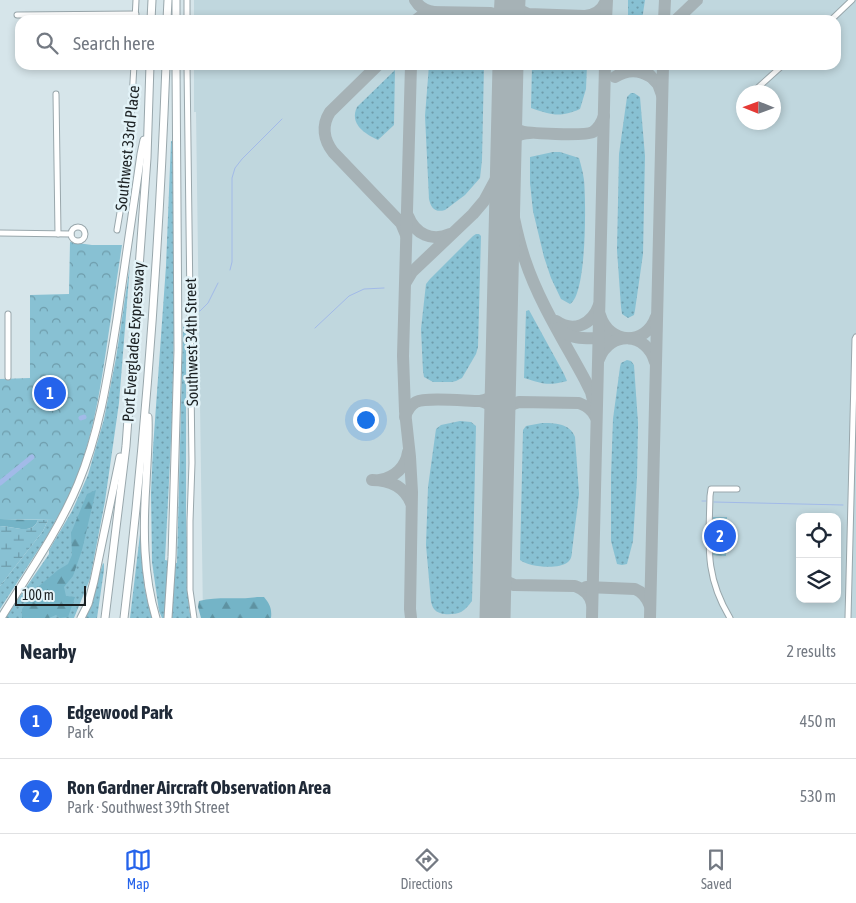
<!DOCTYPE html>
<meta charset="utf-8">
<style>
body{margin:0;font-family:"Asap Condensed",sans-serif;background:#f2f2f3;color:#1f2937}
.controls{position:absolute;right:15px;bottom:15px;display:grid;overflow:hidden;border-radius:10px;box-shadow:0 2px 8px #0003}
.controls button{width:45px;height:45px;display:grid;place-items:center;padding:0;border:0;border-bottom:1px solid #e0e1e3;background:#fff;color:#1f2937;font:25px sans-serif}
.compass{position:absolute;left:736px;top:85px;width:45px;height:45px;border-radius:50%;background:#fff;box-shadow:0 2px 8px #0003;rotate:271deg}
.scale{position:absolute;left:15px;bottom:12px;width:71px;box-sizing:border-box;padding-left:5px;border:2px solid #1b2022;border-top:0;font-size:14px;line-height:18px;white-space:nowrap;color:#1b2022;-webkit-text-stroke:4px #e3f3f8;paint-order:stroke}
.you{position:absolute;left:365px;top:419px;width:18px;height:18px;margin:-12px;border:4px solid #fff;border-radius:50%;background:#1a73e8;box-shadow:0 0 0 8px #1a73e833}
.badge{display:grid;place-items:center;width:32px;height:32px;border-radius:50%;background:#2563eb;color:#fff;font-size:16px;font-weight:700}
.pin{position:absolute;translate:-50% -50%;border:2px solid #fff;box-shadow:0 1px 5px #0006}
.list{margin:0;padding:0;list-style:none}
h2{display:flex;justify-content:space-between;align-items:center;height:65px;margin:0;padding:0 20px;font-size:21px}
h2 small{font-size:16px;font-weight:400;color:#747a83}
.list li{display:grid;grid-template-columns:32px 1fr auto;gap:15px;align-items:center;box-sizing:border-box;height:75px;padding:0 20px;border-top:1px solid #e0e1e3}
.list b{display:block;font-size:19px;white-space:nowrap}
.list p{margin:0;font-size:16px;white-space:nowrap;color:#747a83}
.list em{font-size:16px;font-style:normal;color:#747a83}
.icon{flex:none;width:28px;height:28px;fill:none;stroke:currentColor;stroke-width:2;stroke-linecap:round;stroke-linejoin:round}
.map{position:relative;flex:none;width:856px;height:618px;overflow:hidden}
.search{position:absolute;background:#fff;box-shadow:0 2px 8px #0003;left:15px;right:15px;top:15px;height:55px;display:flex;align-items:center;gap:12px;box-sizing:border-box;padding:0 18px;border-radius:15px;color:#747a83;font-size:19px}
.sheet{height:215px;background:#fff}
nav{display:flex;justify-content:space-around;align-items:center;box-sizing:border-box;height:70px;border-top:1px solid #e0e1e3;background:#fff;font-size:14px;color:#747a83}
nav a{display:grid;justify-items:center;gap:2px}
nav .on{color:#2563eb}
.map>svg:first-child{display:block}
.built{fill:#c0d7de;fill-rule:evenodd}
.grass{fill:url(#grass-dots)}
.forest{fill:url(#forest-firs)}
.wetland{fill:url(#wetland-marsh)}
.park{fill:url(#park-crowns)}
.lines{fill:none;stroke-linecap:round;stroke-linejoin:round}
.stream{stroke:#a2bae8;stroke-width:1}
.canal{stroke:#a2bae8;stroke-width:5}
.taxiway{stroke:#a6b2b6;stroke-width:12}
.runway{stroke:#a6b2b6;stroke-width:31}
.minor-casing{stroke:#99a7ac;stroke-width:7}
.highway-casing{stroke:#99a7ac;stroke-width:9}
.minor{stroke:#fff;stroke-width:5}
.highway{stroke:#fff;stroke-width:7}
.labels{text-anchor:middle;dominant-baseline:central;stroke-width:5;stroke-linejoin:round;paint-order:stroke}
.street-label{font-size:16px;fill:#1b2022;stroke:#e3f3f8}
</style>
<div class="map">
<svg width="856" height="618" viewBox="0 0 856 618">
<defs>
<pattern id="grass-dots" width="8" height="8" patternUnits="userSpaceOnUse" patternTransform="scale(1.25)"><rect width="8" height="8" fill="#88c1d3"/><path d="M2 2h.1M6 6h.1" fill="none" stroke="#6e9cab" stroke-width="1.8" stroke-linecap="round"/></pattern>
<pattern id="forest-firs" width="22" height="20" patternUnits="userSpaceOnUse" patternTransform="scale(1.25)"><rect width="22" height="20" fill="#74b4c7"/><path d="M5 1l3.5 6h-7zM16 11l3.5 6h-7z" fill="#5e92a1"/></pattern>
<pattern id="wetland-marsh" width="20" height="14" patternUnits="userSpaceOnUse" patternTransform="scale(1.25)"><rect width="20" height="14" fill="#88c1d3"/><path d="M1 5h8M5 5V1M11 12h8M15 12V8" fill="none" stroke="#6e9cab"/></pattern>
<pattern id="park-crowns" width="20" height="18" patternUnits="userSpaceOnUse" patternTransform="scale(1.25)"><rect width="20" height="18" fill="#88c1d3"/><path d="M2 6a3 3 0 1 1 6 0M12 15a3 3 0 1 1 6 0" fill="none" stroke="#6e9cab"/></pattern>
</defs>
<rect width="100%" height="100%" fill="#d6e5ea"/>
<!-- built -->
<path class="built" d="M194 0H856V618H203L196 112H194V65H836V20H194ZM744 92H774V122H744ZM800 517H837V599H800Z"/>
<!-- grass -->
<g class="grass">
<polygon points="628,0 645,0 642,20 628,20"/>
<path d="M429 65H484L482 160 480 178 465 195 445 210C435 213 431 208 429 199L425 116Z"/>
<path d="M532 65H587L586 89 580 109C559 118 552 115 531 108Z"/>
<path d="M395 70 394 125 378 140C365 134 349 124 357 107Z"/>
<polygon points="631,93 634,93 640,97 645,156 643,254 635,310 634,315 628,318 622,314 621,307 617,250 619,154 627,97"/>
<polygon points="171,141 173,141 175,277 172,422 165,560 177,563 183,327 185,326 186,331 186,513 189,609 191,618 162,618 159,611 152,562 151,494 153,448 166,266"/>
<path d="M553 152H560L579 158C581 165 583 173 584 180 586 201 587 294 570 304L561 299 551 278 544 257 533 211 530 183V157Z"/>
<polygon points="476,234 479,234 481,236 478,347 476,354 462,378 456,381 452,382 433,382 424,377 423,371 421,329 426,284 430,279 473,236"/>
<polygon points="130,265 119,403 105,501 90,579 74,618 5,618 49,554 49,550 72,511 88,475 104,419 116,358"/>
<path d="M529 310 564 374 567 381C547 386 544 384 524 378L526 311Z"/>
<polygon points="627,360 631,361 634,365 638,423 637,477 633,541 627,564 622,565 617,564 611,541 611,476 613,419 620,367 621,363"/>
<path d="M460 421 471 422 476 426 472 601C469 605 465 610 461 612 454 615 439 616 434 609 432 607 432 604 431 602L426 545 428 487 436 429 441 425Z"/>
<path d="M542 423C554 423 570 423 575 437L579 494 572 551C572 555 571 560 568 562 558 570 529 567 520 560L523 430 526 426Z"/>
<polygon points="48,520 56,520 46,538 0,609 0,586 43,531"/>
<path d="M140 534H141C142 562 142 592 153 618H130Z"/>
<polygon points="103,563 104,564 104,570 97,618 85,618"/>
</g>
<!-- forest -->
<g class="forest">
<polygon points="96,490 82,550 73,576 64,587 66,596 75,597 68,617 60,618 56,615 49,618 22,618 22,609 39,586 58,570 68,564 72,555 71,533 87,494"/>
<path d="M0 519 38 520C32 536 13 526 0 526Z"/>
<path d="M257 597H264C270 604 272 609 271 618H201L198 607 199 601C218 596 237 600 257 597Z"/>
</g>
<!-- wetland -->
<path class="wetland" d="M38 520H48L43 531 0 586V526C13 526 32 536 38 520Z"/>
<!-- park -->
<g class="park">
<path d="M70 242 92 245H122C117 278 112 311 107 344 98 405 88 467 56 520L0 519V379L30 378V295L69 294Z"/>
<polygon points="713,517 727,517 726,556 712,555"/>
</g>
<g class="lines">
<!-- stream -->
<g class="stream">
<polyline points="230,270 232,262 232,178 235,168 242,159 282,119"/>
<polyline points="198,311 200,311 208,303 218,283"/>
<polyline points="315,328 349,296 364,289 384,288"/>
<polyline points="702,501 706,501"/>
<polyline points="714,502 843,505"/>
</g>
<!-- canal -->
<g class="canal">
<polyline points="81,418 84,417"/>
<polyline points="0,483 32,457"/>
</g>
<!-- taxiway -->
<g class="taxiway">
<path d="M415 0C419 7 425 11 434 12"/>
<path d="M512 0 517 9 528 14 585 16C595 15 603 10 606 0"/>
<polyline points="416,20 424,14 429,12 491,13 496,15 502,20"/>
<polyline points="606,20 607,0"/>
<polyline points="664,20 665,0"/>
<polyline points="676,20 697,0"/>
<path d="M378 65 330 112C321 126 324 140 333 152L401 223 406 235"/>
<polyline points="640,65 658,84 662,95"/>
<path d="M615 77C626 70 638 69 649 76"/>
<path d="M507 114C510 120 512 126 518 130 526 134 585 136 593 132 599 128 602 122 604 116"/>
<path d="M506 148C513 138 518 133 530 133"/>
<path d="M506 170C510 200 515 230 525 260 539 302 564 341 585 380L591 392 594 404"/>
<path d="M408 216C415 234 432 242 450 234"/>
<polyline points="406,282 412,272 473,214 484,201 498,175 506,150"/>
<path d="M600 315C609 345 646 346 656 317"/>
<path d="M556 321C573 333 592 325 599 305"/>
<path d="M558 328C570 341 590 338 606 338"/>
<path d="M599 359C610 330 647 332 655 362"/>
<path d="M480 401C494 399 497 392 501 379"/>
<path d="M405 417C407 411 410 405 416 402 426 397 467 401 480 401 493 404 497 412 499 425"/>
<path d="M500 430 501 418 504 411 513 404 519 402 579 403C587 406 593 410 596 418"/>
<path d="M372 480C390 480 404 486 411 503"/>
<path d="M380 480C395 477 406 467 408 452"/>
<path d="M496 562C498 574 503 581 514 585L575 586C585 590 590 595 592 604"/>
<path d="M586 587 635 589C643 592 647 598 650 606"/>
<polyline points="411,618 410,609 412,492 410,457 405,411 403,356 411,65"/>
<polyline points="493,618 495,605"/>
<polyline points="592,618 605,65"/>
<polyline points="650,618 663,65"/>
</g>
<!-- runway -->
<g class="runway">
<polyline points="509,20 510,0"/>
<polyline points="495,618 508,65"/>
</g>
<!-- minor casing -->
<g class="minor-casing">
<g id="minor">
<polyline points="187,0 187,20"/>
<polyline points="17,15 136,14"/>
<polyline points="135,20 136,0"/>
<polyline points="831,20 852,0"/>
<polyline points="187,65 192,463 190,521 190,590 194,618"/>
<polyline points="753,92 783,65"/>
<polyline points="56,94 58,234"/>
<polyline points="742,106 744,103"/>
<circle cx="78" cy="234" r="7"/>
<path d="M117 230C127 176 131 121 134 65"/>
<polyline points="0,233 71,234"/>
<polyline points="8,377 8,314"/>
<path d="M730 618C704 575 709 544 710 496L711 489H737"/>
<polyline points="848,618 855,339 856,337"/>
</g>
</g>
<!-- highway casing -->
<g class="highway-casing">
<g id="highway">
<polyline points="176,0 176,20"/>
<polyline points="151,20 152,0"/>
<polyline points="167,20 168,0"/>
<path d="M148 417C149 439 147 461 146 483 143 528 143 575 156 618"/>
<path d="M1 618C28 574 58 532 78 484 100 431 108 375 117 319 125 264 133 209 141 154L144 140"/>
<polyline points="81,618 88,604 94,581 120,457"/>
<polyline points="105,618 126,446 147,158 150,65"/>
<path d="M124 618C146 434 159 250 166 65"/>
<polyline points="168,618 172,557 178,350 176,65"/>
</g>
</g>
<!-- minor -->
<use href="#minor" class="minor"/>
<!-- highway -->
<use href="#highway" class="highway"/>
</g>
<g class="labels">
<!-- street labels -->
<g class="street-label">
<text transform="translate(127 148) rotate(-84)">Southwest 33rd Place</text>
<text transform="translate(133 342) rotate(-86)">Port Everglades Expressway</text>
<text transform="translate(191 342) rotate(-91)">Southwest 34th Street</text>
</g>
</g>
</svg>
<div class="controls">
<button><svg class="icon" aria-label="locate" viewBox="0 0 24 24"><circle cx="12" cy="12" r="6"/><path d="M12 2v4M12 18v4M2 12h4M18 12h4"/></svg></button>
<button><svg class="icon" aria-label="layers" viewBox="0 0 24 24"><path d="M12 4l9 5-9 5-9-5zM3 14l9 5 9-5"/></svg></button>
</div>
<svg class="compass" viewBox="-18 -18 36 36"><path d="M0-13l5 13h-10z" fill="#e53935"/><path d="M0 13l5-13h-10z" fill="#747a83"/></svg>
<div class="scale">100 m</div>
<div class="you"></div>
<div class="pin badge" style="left:50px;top:393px">1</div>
<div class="pin badge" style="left:720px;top:536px">2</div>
<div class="search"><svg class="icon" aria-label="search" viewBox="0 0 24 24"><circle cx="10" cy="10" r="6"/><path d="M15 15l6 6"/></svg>Search here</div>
</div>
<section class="sheet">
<h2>Nearby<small>2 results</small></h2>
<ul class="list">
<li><span class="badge">1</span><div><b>Edgewood Park</b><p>Park</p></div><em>450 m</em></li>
<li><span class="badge">2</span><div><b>Ron Gardner Aircraft Observation Area</b><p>Park · Southwest 39th Street</p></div><em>530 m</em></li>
</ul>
</section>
<nav>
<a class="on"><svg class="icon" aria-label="map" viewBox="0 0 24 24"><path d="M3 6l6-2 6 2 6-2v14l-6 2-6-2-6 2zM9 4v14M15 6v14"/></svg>Map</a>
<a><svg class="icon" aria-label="directions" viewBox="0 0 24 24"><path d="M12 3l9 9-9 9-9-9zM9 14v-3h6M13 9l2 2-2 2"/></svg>Directions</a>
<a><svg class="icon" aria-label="saved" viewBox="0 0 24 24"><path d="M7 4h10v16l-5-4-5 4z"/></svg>Saved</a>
</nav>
